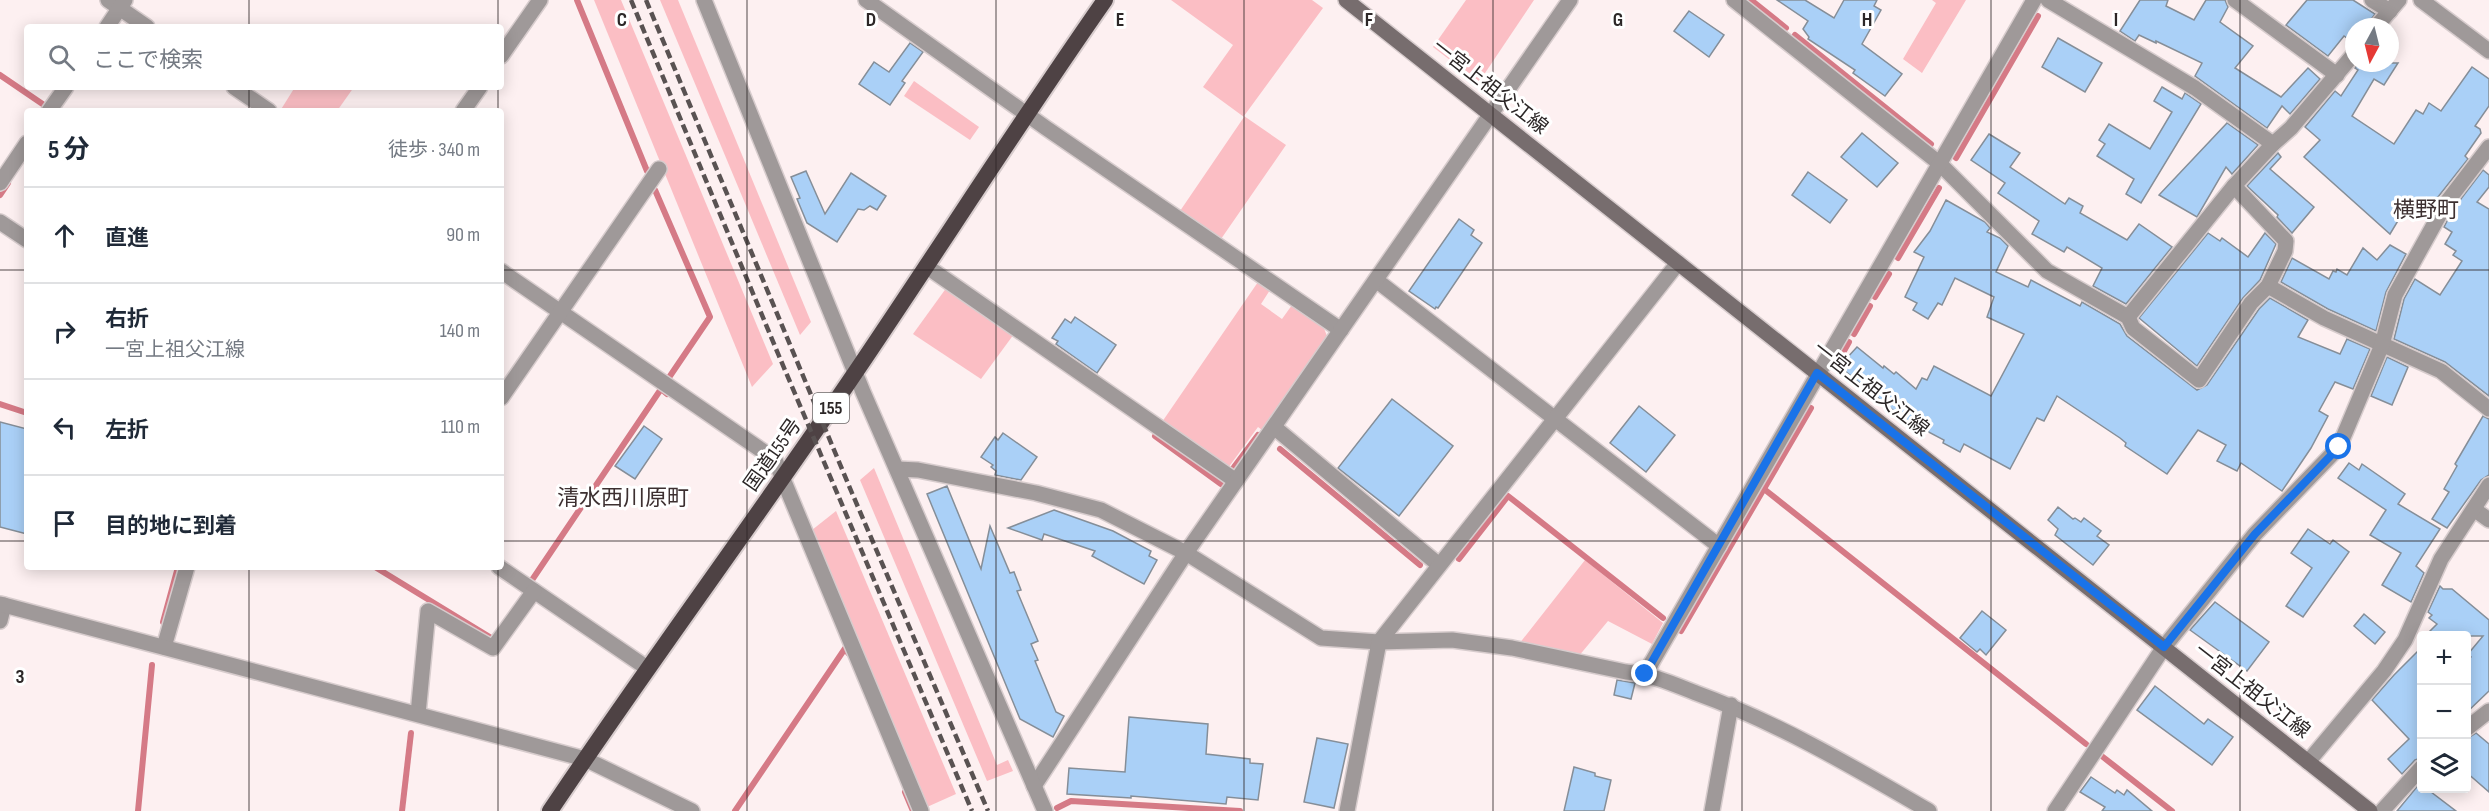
<!DOCTYPE html>
<html lang="ja">
<meta charset="utf-8">
<style>
body{margin:0;font-family:"Sofia Sans Condensed","Noto Sans JP",sans-serif;background:#f6f6f7;color:#1f2937}
.controls{position:absolute;right:18px;bottom:18px;display:grid;overflow:hidden;border-radius:6px;box-shadow:0 3px 15px #0003}
.controls button{width:54px;height:54px;display:grid;place-items:center;padding:0;border:0;border-bottom:2px solid #e0e1e3;background:#fff;color:#1f2937;font:30px sans-serif}
.compass{position:absolute;left:2345px;top:18px;width:54px;height:54px;border-radius:50%;background:#fff;box-shadow:0 3px 15px #0003;rotate:187deg}
.stop{position:absolute;width:18px;height:18px;margin:-14px;border:4px solid #1a73e8;border-radius:50%;background:#fff}
.stop.end{background:#1a73e8;border-color:#fff;box-shadow:0 2px 6px #0008}
.list{margin:0;padding:0;list-style:none}
h2{display:flex;justify-content:space-between;align-items:center;height:78px;margin:0;padding:0 24px;font-size:26px}
h2 small{font-size:20px;font-weight:400;color:#747a83}
.list li{display:grid;grid-template-columns:39px 1fr auto;gap:18px;align-items:center;box-sizing:border-box;height:96px;padding:0 24px;border-top:2px solid #e0e1e3}
.list b{display:block;font-size:22px;white-space:nowrap}
.list p{margin:0;font-size:20px;white-space:nowrap;color:#747a83}
.list em{font-size:20px;font-style:normal;color:#747a83}
.icon{flex:none;width:33px;height:33px;fill:none;stroke:currentColor;stroke-width:2;stroke-linecap:round;stroke-linejoin:round}
.map{position:relative;flex:none;width:2489px;height:811px;overflow:hidden}
.search{position:absolute;background:#fff;box-shadow:0 3px 15px #0003;left:24px;top:24px;width:480px;height:66px;display:flex;align-items:center;gap:15px;box-sizing:border-box;padding:0 21px;border-radius:6px;color:#747a83;font-size:22px}
.panel{position:absolute;background:#fff;box-shadow:0 3px 15px #0003;left:24px;top:108px;width:480px;height:462px;border-radius:6px}
.map>svg:first-child{display:block}
.green{fill:#fbbec4}
.lines{fill:none;stroke-linecap:round;stroke-linejoin:round}
.stream{stroke:#d57a86;stroke-width:6}
.building{fill:#aad0f7;stroke:#858e98;stroke-width:1.5}
.minor-casing{stroke:#d7cccd;stroke-width:18}
.tertiary-casing{stroke:#d7cccd;stroke-width:18}
.secondary-casing{stroke:#d7cccd;stroke-width:18}
.trunk-casing{stroke:#d7cccd;stroke-width:20}
.minor{stroke:#9f9999;stroke-width:15}
.tertiary{stroke:#9f9999;stroke-width:15}
.secondary{stroke:#776d6e;stroke-width:15}
.trunk{stroke:#4e4244;stroke-width:16}
.rail{stroke:#595252;stroke-width:4.5;stroke-dasharray:9 4.5;stroke-linecap:butt}
.route{stroke:#1a73e8;stroke-width:8}
.grid{fill:none;stroke:#2c2727;stroke-width:1.5;stroke-opacity:0.55}
.labels{text-anchor:middle;dominant-baseline:central;stroke-width:6;stroke-linejoin:round;paint-order:stroke}
.shield{fill:#fff;stroke:#6b6868;stroke-width:1.5}
.shield-label{font-size:18px;font-weight:bold;fill:#2c2727}
.street-label{font-size:20px;fill:#2c2727;stroke:#fff}
.quarter-label{font-size:22px;fill:#3d3031;stroke:#fff}
.grid-label{font-size:20px;text-anchor:middle;font-weight:bold;fill:#2c2727;stroke:#fff;stroke-width:6;stroke-linejoin:round;paint-order:stroke}
</style>
<div class="map">
<svg width="2489" height="811" viewBox="0 0 2489 811">
<rect width="100%" height="100%" fill="#fdf0f1"/>
<!-- green -->
<g class="green">
<polygon points="594,0 621,0 773,364 752,387"/>
<polygon points="660,0 678,0 811,322 800,335"/>
<polygon points="1171,0 1312,0 1323,8 1244,116 1286,145 1221,239 1180,211 1244,117 1203,87 1233,45"/>
<polygon points="1466,0 1534,0 1479,82 1433,47"/>
<polygon points="1932,0 1966,0 1922,73 1903,59 1936,3"/>
<polygon points="914,81 979,127 970,140 904,96"/>
<polygon points="295,87 354,87 337,111 280,111"/>
<polygon points="1258,282 1270,290 1261,304 1282,319 1292,305 1323,326 1327,336 1262,430 1258,427 1228,468 1162,422"/>
<polygon points="947,287 1014,334 981,379 913,334"/>
<polygon points="874,468 997,765 1008,760 1013,771 987,781 860,480"/>
<polygon points="836,511 956,794 927,807 812,530"/>
<polygon points="1585,560 1663,623 1652,644 1608,621 1578,657 1519,644"/>
</g>
<g class="lines">
<!-- stream -->
<g class="stream">
<polyline points="577,0 647,171"/>
<polyline points="1751,0 1786,28"/>
<polyline points="1795,35 1931,144"/>
<polyline points="0,75 44,105"/>
<polyline points="1956,158 2038,16"/>
<polyline points="655,190 710,317 670,376"/>
<polyline points="0,195 8,183"/>
<polyline points="1898,258 1939,188"/>
<polyline points="1875,297 1889,274"/>
<polyline points="1854,334 1870,306"/>
<polyline points="1840,358 1849,342"/>
<polyline points="0,404 27,413"/>
<polyline points="1155,436 1221,484"/>
<polyline points="1280,449 1420,565"/>
<polyline points="1234,467 1258,435"/>
<polyline points="1764,489 2086,744"/>
<polyline points="1459,559 1508,496 1663,618"/>
<polyline points="375,567 493,639 496,635"/>
<polyline points="532,580 661,389 667,394"/>
<polyline points="163,622 178,567"/>
<polyline points="1681,631 1811,408"/>
<polyline points="2103,757 2172,811"/>
<polyline points="905,792 913,811"/>
<polyline points="1057,808 1071,801 1240,811"/>
<polyline points="138,811 152,665"/>
<polyline points="402,811 411,733"/>
<polyline points="735,811 846,647 848,653"/>
</g>
</g>
<!-- building -->
<g class="building">
<polygon points="1777,0 1805,0 1834,18 1844,0 1877,0 1874,6 1881,10 1862,44 1902,74 1885,96 1853,73 1855,70 1808,39 1809,37 1803,29 1808,21"/>
<polygon points="2140,0 2168,0 2166,6 2194,20 2206,0 2225,0 2228,7 2220,22 2253,46 2235,68 2281,97 2308,68 2320,79 2290,114 2282,106 2267,128 2195,76 2202,63 2156,41 2156,43 2139,35 2135,41 2120,31"/>
<polygon points="2307,0 2353,0 2375,14 2366,27 2354,27 2354,43 2344,36 2328,56 2286,25"/>
<polygon points="1689,11 1724,35 1709,57 1674,31"/>
<polygon points="2058,38 2102,63 2085,92 2042,67"/>
<polygon points="910,43 923,52 902,81 905,83 890,105 859,84 874,62 889,72"/>
<polygon points="2359,63 2398,63 2384,85 2374,79 2352,116 2394,144 2416,110 2423,114 2429,103 2441,111 2472,67 2489,79 2489,106 2475,126 2480,129 2481,133 2465,156 2468,159 2438,197 2428,216 2408,204 2390,234 2304,157 2320,140 2305,127 2335,91 2341,96 2358,70 2355,68"/>
<polygon points="2162,87 2182,99 2185,93 2201,104 2141,203 2126,194 2134,179 2097,156 2105,144 2099,140 2109,124 2150,149 2172,112 2154,101"/>
<polygon points="2227,123 2258,145 2232,174 2226,167 2197,217 2159,195"/>
<polygon points="1862,133 1898,163 1877,187 1841,157"/>
<polygon points="1989,134 2020,153 2010,167 2065,204 2069,198 2083,206 2080,213 2127,240 2139,224 2172,247 2126,304 2093,286 2102,268 2067,247 2064,252 2032,234 2039,221 1998,193 2005,183 1971,160"/>
<polygon points="2278,153 2281,157 2270,169 2314,207 2292,233 2277,217 2278,215 2247,186"/>
<polygon points="2483,170 2489,175 2489,187 2477,202 2489,209 2489,396 2445,362 2394,339 2404,299 2415,279 2440,295 2462,261 2453,255 2456,251 2445,244 2452,232 2444,227 2454,208"/>
<polygon points="806,171 825,214 851,173 886,196 877,210 870,206 864,210 858,209 837,242 807,223 797,199 800,198 791,177"/>
<polygon points="1808,172 1847,200 1830,223 1792,195"/>
<polygon points="1946,200 1985,222 1990,228 1987,232 2000,238 2008,246 1996,272 2028,287 2031,280 2080,306 2082,302 2120,324 2127,336 2197,390 2207,385 2259,309 2270,298 2308,320 2298,337 2340,354 2347,339 2370,349 2353,389 2335,382 2319,411 2328,416 2311,448 2282,491 2241,463 2237,471 2217,461 2226,445 2198,430 2167,474 2125,446 2126,443 2120,438 2057,396 2044,421 2037,418 2010,469 1964,444 1960,452 1943,443 1944,440 1904,419 1845,371 1851,363 1846,359 1857,347 1883,368 1884,366 1894,374 1896,372 1916,389 1922,378 1927,380 1934,366 1991,396 2024,334 1987,317 1994,297 1955,278 1942,305 1938,303 1928,319 1913,310 1917,303 1905,297 1924,257 1914,252 1930,231"/>
<polygon points="1459,219 1474,230 1471,235 1482,243 1438,308 1436,307 1435,309 1409,291"/>
<polygon points="2208,233 2220,241 2222,238 2248,257 2265,233 2276,244 2260,280 2243,298 2197,366 2139,318"/>
<polygon points="2390,245 2406,254 2386,292 2376,331 2328,309 2281,282 2292,258 2329,279 2333,271 2336,272 2337,269 2347,275 2363,248 2377,260"/>
<polygon points="1075,317 1116,345 1097,373 1056,344 1058,341 1052,338 1065,319 1071,323"/>
<polygon points="2387,357 2408,367 2392,405 2371,396"/>
<polygon points="1392,399 1453,446 1399,516 1338,468"/>
<polygon points="1639,406 1675,435 1646,472 1610,443"/>
<polygon points="2483,416 2489,419 2489,475 2481,480 2447,528 2432,519 2449,492 2444,489 2457,466 2455,464"/>
<polygon points="0,422 27,429 27,534 0,527"/>
<polygon points="644,426 662,439 635,479 615,466"/>
<polygon points="1003,433 1037,457 1021,480 995,475 996,471 991,467 993,465 981,457 995,437 998,440"/>
<polygon points="2349,463 2359,470 2362,464 2405,494 2398,504 2440,529 2416,566 2424,573 2411,602 2382,585 2401,553 2370,535 2386,510 2338,478"/>
<polygon points="947,486 981,569 990,526 1010,573 1014,572 1021,590 1017,591 1038,641 1031,644 1038,660 1035,661 1056,712 1064,716 1053,737 1020,719 927,494"/>
<polygon points="2058,507 2073,519 2075,518 2081,522 2084,518 2101,531 2097,536 2109,545 2093,565 2055,535 2058,529 2048,520"/>
<polygon points="1054,510 1113,531 1151,551 1149,556 1157,560 1144,584 1092,556 1095,551 1044,534 1042,540 1008,528"/>
<polygon points="2308,529 2330,544 2333,540 2349,552 2303,617 2286,606 2312,568 2291,553"/>
<polygon points="2440,586 2443,589 2452,589 2489,620 2489,691 2466,713 2466,661 2471,657 2468,654 2483,636 2425,636 2437,624 2429,618 2432,615 2428,612"/>
<polygon points="2215,602 2269,642 2247,671 2190,630"/>
<polygon points="1982,611 2006,630 1986,655 1980,649 1977,652 1960,638"/>
<polygon points="2364,614 2385,632 2375,644 2354,626"/>
<polygon points="2421,648 2421,758 2415,760 2402,774 2388,759 2409,739 2372,700 2394,675"/>
<polygon points="1617,680 1635,683 1631,699 1614,695"/>
<polygon points="2155,686 2204,724 2208,719 2233,737 2212,765 2137,710"/>
<polygon points="1129,717 1208,724 1206,754 1250,759 1250,763 1263,764 1258,800 1227,797 1226,804 1131,796 1131,798 1067,794 1069,768 1125,772"/>
<polygon points="2476,733 2489,744 2489,792 2466,772 2466,739"/>
<polygon points="1317,738 1348,744 1334,808 1304,802"/>
<polygon points="1574,767 1595,773 1595,776 1611,780 1604,811 1564,811"/>
<polygon points="2091,777 2115,793 2117,790 2124,795 2127,790 2152,811 2102,811 2105,807 2080,792"/>
<polygon points="2421,782 2421,789 2427,789 2456,811 2397,811"/>
</g>
<g class="lines">
<!-- minor casing -->
<g class="minor-casing">
<g id="minor">
<polyline points="108,0 147,27"/>
<polyline points="866,0 1046,128 1341,330"/>
<polyline points="1734,0 1939,163 2047,271 2128,317 2133,328 2199,380 2251,303 2268,286 2285,251 2286,241 2234,186 2273,144 2291,128 2354,54"/>
<polyline points="2048,0 2195,88 2273,144"/>
<polyline points="2235,0 2337,75"/>
<polyline points="2372,0 2390,11"/>
<polyline points="2421,0 2489,51"/>
<polyline points="107,27 125,0"/>
<polyline points="2376,27 2399,0"/>
<polyline points="501,56 540,0"/>
<polyline points="234,87 269,111"/>
<polyline points="49,111 66,87"/>
<polyline points="463,111 480,87"/>
<polyline points="0,183 27,143"/>
<polyline points="0,222 27,240"/>
<polyline points="926,266 1236,481"/>
<polyline points="501,271 767,454 773,455 921,811"/>
<polyline points="1376,280 1719,546"/>
<polyline points="2268,286 2324,318 2441,371 2489,409"/>
<polyline points="2128,317 2234,186"/>
<polyline points="501,398 659,169"/>
<polyline points="1274,427 1439,565"/>
<path d="M897 469 918 470 1036 493 1101 510 1186 553 1321 638 1379 642 1452 640 1512 648 1626 672C1651 674 1673 684 1696 693 1779 723 1853 767 1929 811"/>
<polyline points="2475,510 2489,520"/>
<polyline points="499,567 647,668"/>
<polyline points="0,621 4,605"/>
<polyline points="164,647 187,567"/>
<polyline points="1645,674 2034,0"/>
<polyline points="418,714 428,611 493,648 534,591"/>
<polyline points="2466,729 2489,711"/>
<polyline points="585,759 692,811"/>
<polyline points="2308,762 2384,671 2405,640 2441,559 2489,485"/>
<polyline points="1034,786 1186,553 1570,0"/>
<polyline points="1347,811 1379,642 1678,263"/>
<polyline points="1712,811 1731,705"/>
<polyline points="2055,811 2164,647 2255,534 2339,447 2382,345 2395,295 2446,203 2489,147"/>
<polyline points="2382,811 2422,767"/>
</g>
</g>
<!-- tertiary casing -->
<g class="tertiary-casing">
<g id="tertiary">
<polyline points="704,0 863,392 1045,811"/>
<polyline points="0,604 585,759"/>
</g>
</g>
<!-- secondary casing -->
<g class="secondary-casing">
<polyline id="secondary" points="1346,0 2370,811"/>
</g>
<!-- trunk casing -->
<g class="trunk-casing">
<path id="trunk" d="M550 811C649 663 755 521 855 373 939 249 1019 123 1105 0"/>
</g>
<!-- minor -->
<use href="#minor" class="minor"/>
<!-- tertiary -->
<use href="#tertiary" class="tertiary"/>
<!-- secondary -->
<use href="#secondary" class="secondary"/>
<!-- trunk -->
<use href="#trunk" class="trunk"/>
<!-- rail -->
<g class="rail">
<polyline points="631,0 779,356 972,811"/>
<polyline points="646,0 852,493 988,811"/>
</g>
</g>
<g class="lines">
<!-- route -->
<polyline class="route" points="1645,674 1817,373 2164,647 2255,534 2339,447"/>
</g>
<!-- grid -->
<path class="grid" d="M249 0V27M498 0V27M747 0V811M996 0V811M1244 0V811M1493 0V811M1742 0V811M1991 0V811M2240 0V811M249 87V111M498 87V111M0 270H27M501 270H2489M0 541H27M501 541H2489M249 567V811M498 567V811"/>
<g class="labels">
<!-- shield labels -->
<rect class="shield" x="813" y="393" width="36" height="30" rx="4.5"/>
<g class="shield-label">
<text x="831" y="408">155</text>
</g>
<!-- street labels -->
<g class="street-label">
<text transform="translate(1490 87) rotate(38)">一宮上祖父江線</text>
<text transform="translate(1871 389) rotate(38)">一宮上祖父江線</text>
<text transform="translate(773 455) rotate(-55)">国道155号</text>
<text transform="translate(2252 691) rotate(38)">一宮上祖父江線</text>
</g>
<!-- quarter labels -->
<g class="quarter-label">
<text x="2426" y="210">横野町</text>
<text x="623" y="498">清水西川原町</text>
</g>
</g>
<g class="grid-label">
<text x="622" y="26">C</text>
<text x="871" y="26">D</text>
<text x="1120" y="26">E</text>
<text x="1369" y="26">F</text>
<text x="1618" y="26">G</text>
<text x="1867" y="26">H</text>
<text x="2116" y="26">I</text>
<text x="20" y="683">3</text>
</g>
</svg>
<div class="controls">
<button>+</button>
<button>−</button>
<button><svg class="icon" aria-label="layers" viewBox="0 0 24 24"><path d="M12 4l9 5-9 5-9-5zM3 14l9 5 9-5"/></svg></button>
</div>
<svg class="compass" viewBox="-18 -18 36 36"><path d="M0-13l5 13h-10z" fill="#e53935"/><path d="M0 13l5-13h-10z" fill="#747a83"/></svg>
<div class="stop" style="left:2339px;top:447px"></div>
<div class="stop end" style="left:1645px;top:674px"></div>
<div class="search"><svg class="icon" aria-label="search" viewBox="0 0 24 24"><circle cx="10" cy="10" r="6"/><path d="M15 15l6 6"/></svg>ここで検索</div>
<section class="panel">
<h2>5 分<small>徒歩 · 340 m</small></h2>
<ul class="list">
<li><svg class="icon" aria-label="ahead" viewBox="0 0 24 24"><path d="M12 20V5M6 11l6-6 6 6"/></svg><div><b>直進</b></div><em>90 m</em></li>
<li><svg class="icon" aria-label="right" viewBox="0 0 24 24"><path d="M7 20v-9h11M14 6l5 5-5 5"/></svg><div><b>右折</b><p>一宮上祖父江線</p></div><em>140 m</em></li>
<li><svg class="icon" aria-label="left" viewBox="0 0 24 24"><path d="M17 20v-9H6M10 6l-5 5 5 5"/></svg><div><b>左折</b></div><em>110 m</em></li>
<li><svg class="icon" aria-label="arrive" viewBox="0 0 24 24"><path d="M6 21V4h12l-3 4 3 4H6"/></svg><div><b>目的地に到着</b></div></li>
</ul>
</section>
</div>
